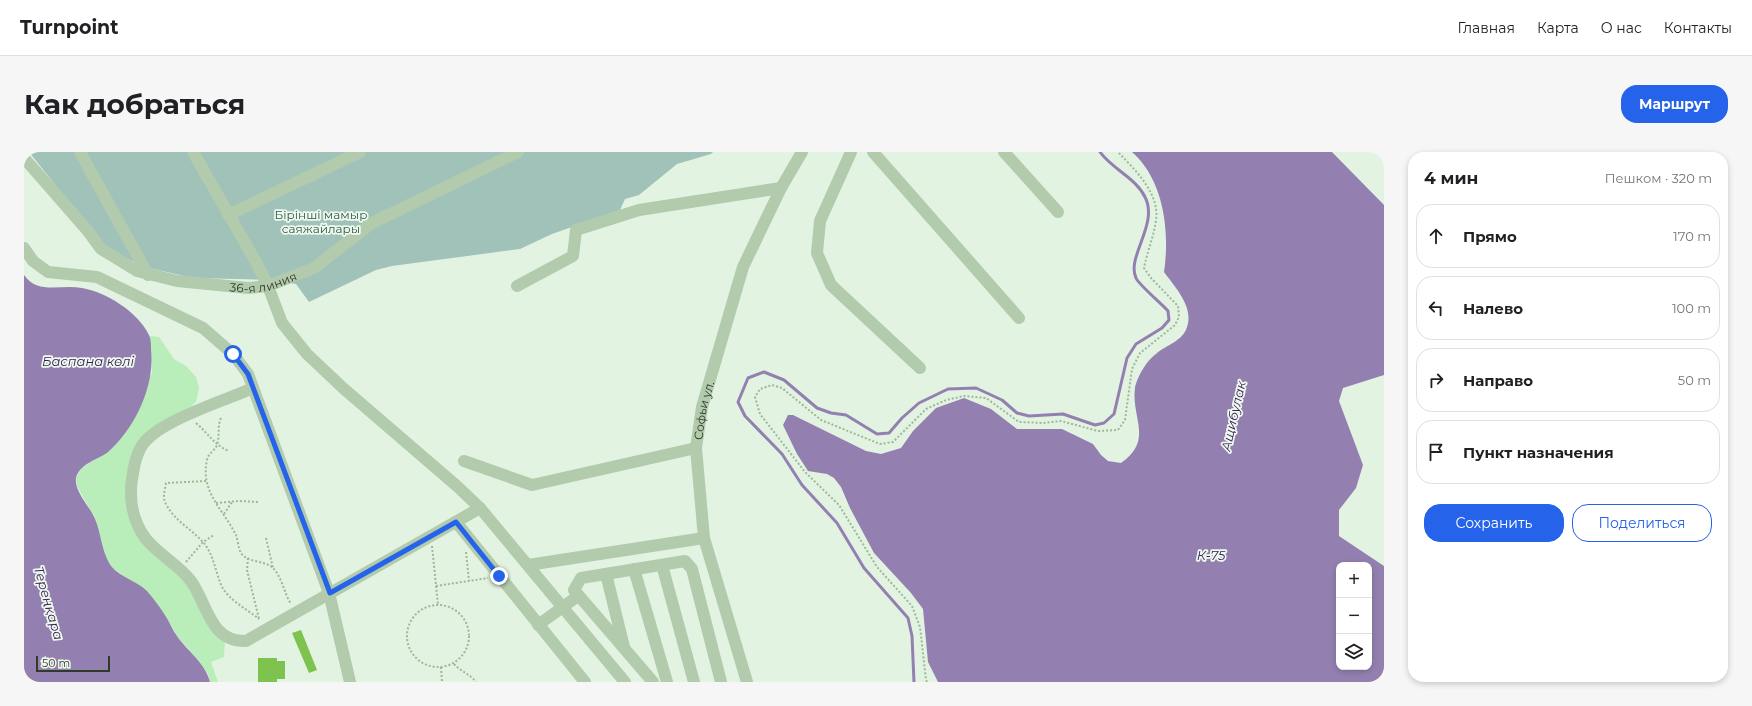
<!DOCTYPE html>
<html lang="ru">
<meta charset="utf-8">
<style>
body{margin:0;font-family:Montserrat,sans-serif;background:#f6f6f6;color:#202124}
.controls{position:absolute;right:12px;bottom:12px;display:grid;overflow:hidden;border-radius:8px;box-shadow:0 2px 6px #0003}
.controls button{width:36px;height:36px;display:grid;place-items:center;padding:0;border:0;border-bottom:1px solid #e0e0e0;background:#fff;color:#202124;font:20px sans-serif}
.scale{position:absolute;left:12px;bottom:10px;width:74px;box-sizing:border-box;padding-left:4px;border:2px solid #303a2b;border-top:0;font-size:11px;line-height:14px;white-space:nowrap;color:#303a2b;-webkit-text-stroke:3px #effaee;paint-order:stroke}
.stop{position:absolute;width:12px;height:12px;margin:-9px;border:3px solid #2563eb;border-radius:50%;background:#fff}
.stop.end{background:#2563eb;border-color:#fff;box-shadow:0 1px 4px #0008}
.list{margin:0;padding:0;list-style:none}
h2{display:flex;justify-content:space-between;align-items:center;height:52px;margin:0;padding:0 16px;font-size:17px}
h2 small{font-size:13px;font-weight:400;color:#757577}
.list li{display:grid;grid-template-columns:26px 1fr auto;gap:12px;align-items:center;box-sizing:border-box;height:64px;margin:0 8px 8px;padding:0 8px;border:1px solid #e0e0e0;border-radius:16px}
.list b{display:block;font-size:15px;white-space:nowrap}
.list em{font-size:13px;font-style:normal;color:#757577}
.actions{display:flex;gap:8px;padding:12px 16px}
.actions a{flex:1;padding:9px 0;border:1px solid #2563eb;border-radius:16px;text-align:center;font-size:14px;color:#2563eb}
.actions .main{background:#2563eb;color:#fff}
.icon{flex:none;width:22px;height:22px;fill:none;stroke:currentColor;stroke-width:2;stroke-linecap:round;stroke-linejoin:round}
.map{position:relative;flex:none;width:1360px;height:530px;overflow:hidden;border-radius:16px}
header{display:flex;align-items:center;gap:24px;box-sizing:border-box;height:56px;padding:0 20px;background:#fff;border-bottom:1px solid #e0e0e0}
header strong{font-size:19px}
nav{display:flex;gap:22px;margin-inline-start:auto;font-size:14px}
.intro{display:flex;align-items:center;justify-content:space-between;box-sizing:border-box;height:96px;padding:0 24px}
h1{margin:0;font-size:28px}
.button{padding:10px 18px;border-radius:16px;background:#2563eb;color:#fff;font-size:14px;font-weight:700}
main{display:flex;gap:24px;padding:0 24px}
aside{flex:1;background:#fff;border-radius:16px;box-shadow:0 2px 6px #0003}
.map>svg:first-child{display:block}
.green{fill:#a1c2b8}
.sand{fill:#b9edba}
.water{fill:#9380b0;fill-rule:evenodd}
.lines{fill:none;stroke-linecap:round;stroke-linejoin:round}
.stream{stroke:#9380b0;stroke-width:3}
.building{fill:#7ec34f}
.path{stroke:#9eb797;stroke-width:2;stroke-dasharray:2 2;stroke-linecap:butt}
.minor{stroke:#b3cbad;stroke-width:12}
.route{stroke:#2563eb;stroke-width:5}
.labels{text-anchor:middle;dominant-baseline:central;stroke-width:3.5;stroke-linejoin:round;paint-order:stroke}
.park-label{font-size:12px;fill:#2f584c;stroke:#effaee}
.street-label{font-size:12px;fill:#303a2b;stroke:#effaee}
.water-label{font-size:13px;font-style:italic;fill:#39215b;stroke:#effaee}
</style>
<header>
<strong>Turnpoint</strong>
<nav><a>Главная</a><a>Карта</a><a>О нас</a><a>Контакты</a></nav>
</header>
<div class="intro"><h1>Как добраться</h1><a class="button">Маршрут</a></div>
<main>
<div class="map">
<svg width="1360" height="530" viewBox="0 0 1360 530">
<rect width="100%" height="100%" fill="#e3f3e1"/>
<!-- green -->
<polygon class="green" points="5,0 689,0 687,2 653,12 615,43 601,47 596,58 528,82 496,97 368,114 352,118 285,150 272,132 249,128 169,126 125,116 99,105 80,94"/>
<!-- sand -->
<polygon class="sand" points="126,184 135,185 150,207 162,214 172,225 175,236 172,250 147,271 111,309 111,366 156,416 201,486 200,505 187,510 194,530 186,530 184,522 176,510 153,484 145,469 122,439 90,417 82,406 70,364 53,334 52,326 58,316 83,300 128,221"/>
<!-- water -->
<g class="water">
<path d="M1108 0H1308L1360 53V223L1319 236 1315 249 1339 313 1332 336 1315 358V384L1360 414V530H914L904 510 899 457 887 441 850 401 826 356 817 335 810 326 803 322 784 319 773 302 759 273 764 263H769L842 299 857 302 877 296 889 279 912 256 940 246 967 257 993 277H1038L1069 292 1077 303 1084 309 1097 311C1130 288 1107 266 1111 236 1113 225 1123 208 1132 202 1142 193 1159 189 1163 175 1170 155 1151 135 1140 120 1146 80 1140 28 1108 0ZM1315 413H1345V515H1315Z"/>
<path d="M0 123C14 143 36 132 58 136 82 140 114 160 125 183 127 187 127 193 127 198 131 234 111 276 84 300 74 308 56 311 52 326 50 337 63 352 68 361 78 378 76 399 88 415 96 425 113 429 123 439 131 448 138 458 144 468 147 473 149 479 153 484 164 500 181 510 186 530H0Z"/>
</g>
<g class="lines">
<!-- stream -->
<path class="stream" d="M890 530 888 484 884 466 840 416 813 371 778 333 758 302 721 264 714 250 724 226 740 220 760 228 793 256 807 261 822 263 853 282 865 281 878 266 895 251 924 237 952 236 978 248 993 261 1005 264 1039 262 1071 273 1080 271 1090 262 1103 206 1112 192 1138 176 1145 168 1144 159C1138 152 1115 133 1112 126 1102 105 1135 72 1121 45 1112 26 1088 17 1076 0"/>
</g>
<!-- building -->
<g class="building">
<polygon points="277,478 293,518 285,521 268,481"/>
<polygon points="234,506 253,506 253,509 261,509 261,527 253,527 253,530 234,530"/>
</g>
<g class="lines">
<!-- path -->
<g class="path">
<path d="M197 266C193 275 196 284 193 293 191 299 184 301 183 308 176 340 199 357 212 383 214 388 214 396 217 401 223 411 241 408 249 416 258 425 260 441 267 452"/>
<path d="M172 271C185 282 190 293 205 299"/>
<path d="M182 329 142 331C141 338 138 346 142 352 150 368 167 377 179 390 190 403 191 419 198 435 205 448 224 458 235 467"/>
<polyline points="192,351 215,349 234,350"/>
<polyline points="200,362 208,350"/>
<polyline points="242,386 249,416"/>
<polyline points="408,394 414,453"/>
<polyline points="442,400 445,429"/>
<polyline points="224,406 223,418 235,467"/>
<polyline points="162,410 179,390 190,383"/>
<polyline points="412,434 464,426"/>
<circle cx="414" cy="484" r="31"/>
<path d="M430 512C436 519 446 522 452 530"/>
<polyline points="417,515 418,530"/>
<path d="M903 530 902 528 896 475 888 454 853 415 815 353 781 320 736 262 731 245 736 237 748 233 758 236 797 268 856 292 869 290 902 257 922 248 940 244 962 246 995 270 1019 271 1037 269 1074 279 1094 278 1101 268 1108 217 1116 201 1151 173 1155 165 1154 154 1127 126 1120 116C1123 100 1130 84 1132 68 1136 41 1110 17 1094 0"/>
</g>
<!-- minor -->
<g class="minor">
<polyline points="56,0 124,123"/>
<polyline points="169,0 232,110 244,134 258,171 283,202 319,236 434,335 456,356 601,530"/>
<polyline points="827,0 796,69 793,101 807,133 896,216"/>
<polyline points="849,0 995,166"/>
<polyline points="980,0 1034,60"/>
<path id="s1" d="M0 6 63 78 77 97 113 119 153 129 224 136 244 134 290 116 348 71 494 0"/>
<polyline points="204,63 336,0"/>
<polyline points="0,96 9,109 24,120 73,125 179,176 209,202 224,222 305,441 326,530"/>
<polyline points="493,134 549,104 552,78 615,58 757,36"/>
<path d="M229 236C200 249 137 268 119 292 112 302 110 315 108 327 105 348 109 370 122 387 135 403 154 412 167 429 184 453 186 490 222 489L456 356"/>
<polyline points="440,309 508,333 672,296"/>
<polyline points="432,370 561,530"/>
<polyline points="504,413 680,386"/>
<polyline points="638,413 670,530"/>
<polyline points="610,417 643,530"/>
<polyline points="582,422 600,495"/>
<polyline points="514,473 554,444"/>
<polyline points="629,530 550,438 557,426 661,409 668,417 697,530"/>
<path id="s2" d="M723 530 680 386 672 296 678 255 719 115 757 36 778 0"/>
</g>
</g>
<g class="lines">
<!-- route -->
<polyline class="route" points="209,202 224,222 306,441 432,370 475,424"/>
</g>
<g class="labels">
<!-- park labels -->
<g class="park-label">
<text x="297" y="62">Бірінші мамыр<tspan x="297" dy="14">саяжайлары</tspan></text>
</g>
<!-- street labels -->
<g class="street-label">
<text stroke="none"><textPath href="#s1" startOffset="290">36-я линия</textPath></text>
<text stroke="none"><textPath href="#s2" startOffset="279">Софьи ул.</textPath></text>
</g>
<!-- water labels -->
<g class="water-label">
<text x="64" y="209">Баспана көлі</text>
<text transform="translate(1209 264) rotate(-77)">Ащибулак</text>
<text x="1187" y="403">К-75</text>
<text transform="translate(25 451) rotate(74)">Тереңқара</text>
</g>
</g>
</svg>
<div class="controls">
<button>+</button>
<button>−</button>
<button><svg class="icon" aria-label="layers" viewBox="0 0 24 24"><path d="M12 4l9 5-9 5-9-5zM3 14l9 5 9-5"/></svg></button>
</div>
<div class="scale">50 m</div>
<div class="stop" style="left:209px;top:202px"></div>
<div class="stop end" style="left:475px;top:424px"></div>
</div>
<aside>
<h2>4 мин<small>Пешком · 320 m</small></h2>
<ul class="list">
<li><svg class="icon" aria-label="ahead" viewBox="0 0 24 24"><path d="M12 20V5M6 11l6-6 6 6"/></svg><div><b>Прямо</b></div><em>170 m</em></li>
<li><svg class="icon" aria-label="left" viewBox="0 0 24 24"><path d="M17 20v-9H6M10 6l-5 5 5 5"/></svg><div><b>Налево</b></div><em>100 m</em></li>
<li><svg class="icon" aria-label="right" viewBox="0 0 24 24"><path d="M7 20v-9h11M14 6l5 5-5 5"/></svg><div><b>Направо</b></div><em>50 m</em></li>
<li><svg class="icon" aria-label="arrive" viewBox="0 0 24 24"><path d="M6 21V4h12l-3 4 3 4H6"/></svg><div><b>Пункт назначения</b></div></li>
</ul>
<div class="actions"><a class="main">Сохранить</a><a>Поделиться</a></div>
</aside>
</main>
